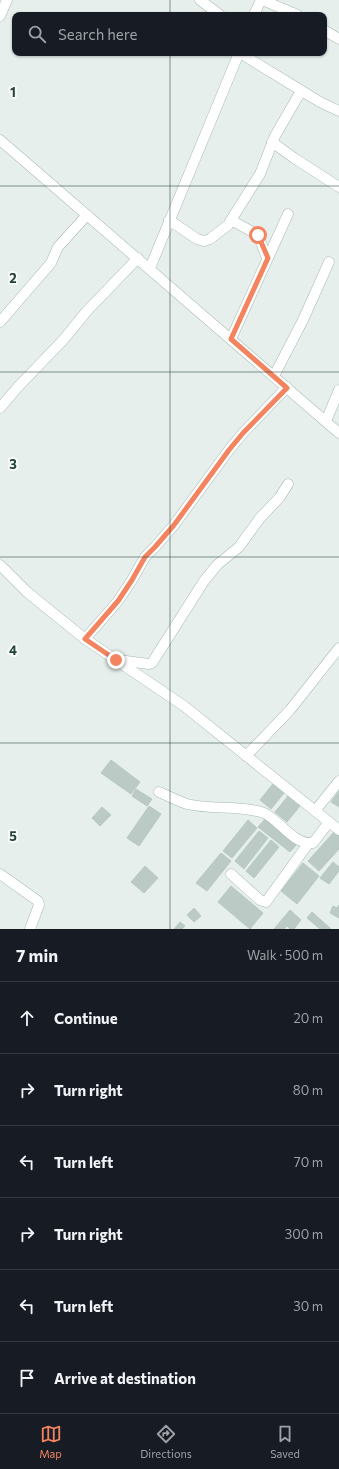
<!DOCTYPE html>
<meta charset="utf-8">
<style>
body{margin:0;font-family:Commissioner,sans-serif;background:#242831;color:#f1f3f6}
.stop{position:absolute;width:12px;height:12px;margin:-9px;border:3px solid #f4845f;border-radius:50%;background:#fff}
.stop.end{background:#f4845f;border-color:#fff;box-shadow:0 1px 4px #0008}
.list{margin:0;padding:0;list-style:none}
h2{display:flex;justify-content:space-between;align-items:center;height:52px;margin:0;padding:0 16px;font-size:17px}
h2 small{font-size:13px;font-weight:400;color:#9ea1a6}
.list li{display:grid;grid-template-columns:26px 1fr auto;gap:12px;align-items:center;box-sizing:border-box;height:72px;padding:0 16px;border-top:1px solid #363941}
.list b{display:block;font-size:15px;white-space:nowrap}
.list em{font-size:13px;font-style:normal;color:#9ea1a6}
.icon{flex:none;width:22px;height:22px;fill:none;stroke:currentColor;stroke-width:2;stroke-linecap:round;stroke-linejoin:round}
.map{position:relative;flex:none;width:339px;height:929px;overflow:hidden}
.search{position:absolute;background:#171b24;box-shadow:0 1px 3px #0004;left:12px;right:12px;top:12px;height:44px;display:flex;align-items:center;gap:10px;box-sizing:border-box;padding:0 14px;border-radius:8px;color:#9ea1a6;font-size:15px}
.sheet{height:484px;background:#171b24}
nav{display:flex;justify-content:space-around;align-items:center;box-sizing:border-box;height:56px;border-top:1px solid #363941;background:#171b24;font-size:11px;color:#9ea1a6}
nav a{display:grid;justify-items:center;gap:2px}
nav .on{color:#f4845f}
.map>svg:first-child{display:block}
.building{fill:#bbcac4;stroke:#b8c9c2}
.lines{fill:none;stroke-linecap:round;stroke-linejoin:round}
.minor-casing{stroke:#a8b8b2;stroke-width:11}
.minor{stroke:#fff;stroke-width:10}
.route{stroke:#f4845f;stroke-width:5}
.grid{fill:none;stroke:#24423a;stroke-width:1;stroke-opacity:0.55}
.grid-label{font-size:13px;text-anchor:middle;font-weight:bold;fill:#24423a;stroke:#f7fbf9;stroke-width:4;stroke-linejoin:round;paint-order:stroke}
</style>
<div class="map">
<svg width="339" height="929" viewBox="0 0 339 929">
<rect width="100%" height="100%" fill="#e6efeb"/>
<!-- building -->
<g class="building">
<polygon points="111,760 140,782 131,794 101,773"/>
<polygon points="273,784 284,793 271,809 260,800"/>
<polygon points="136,789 152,799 147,806 132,796"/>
<polygon points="339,791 339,807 331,802"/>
<polygon points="288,796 300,806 287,822 275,812"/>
<polygon points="149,806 161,814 139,846 127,838"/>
<polygon points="102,807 111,815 100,826 92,818"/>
<polygon points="265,819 297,844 290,852 258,827"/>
<polygon points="248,820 257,828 232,858 223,851"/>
<polygon points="259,831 268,838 244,869 235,861"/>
<polygon points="334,832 339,836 339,849 319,871 308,861"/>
<polygon points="271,840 279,847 254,878 246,871"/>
<polygon points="221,853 231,861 207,891 196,883"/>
<polygon points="333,862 339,867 339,871 329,884 320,878"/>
<polygon points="303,863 319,876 297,904 281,891"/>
<polygon points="145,866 158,878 144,893 131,882"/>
<polygon points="231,886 263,913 250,929 218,902"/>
<polygon points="339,905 339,918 330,913 333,906 337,908"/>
<polygon points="194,908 201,916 194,922 187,915"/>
<polygon points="290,910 301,920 294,929 290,929 287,926 284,929 274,929"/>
<polygon points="312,912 331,929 320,929 307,918"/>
<polygon points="180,922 185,926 182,929 174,929"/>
</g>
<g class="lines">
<!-- minor casing -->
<g class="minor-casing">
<g id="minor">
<polyline points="200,0 220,15"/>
<polyline points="262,0 298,15"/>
<polyline points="254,15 261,0"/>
<polyline points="0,16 7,0"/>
<polyline points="324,30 339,39"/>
<polyline points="240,53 320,102 339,111"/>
<polyline points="0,140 339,433"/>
<polyline points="272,142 294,158 339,187"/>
<polyline points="169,220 197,239 204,241 210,239 228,225 260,174 275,136 301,91"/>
<polyline points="231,220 258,235 267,258"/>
<polyline points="150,268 239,53"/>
<polyline points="0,322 51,263 58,247 87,215"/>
<polyline points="231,339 288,214"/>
<polyline points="274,376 303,320 329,262"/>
<polyline points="0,408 17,388 64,339 86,312 138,258"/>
<polyline points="326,421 339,390"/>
<polyline points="0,565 27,592 85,639 184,706 339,830"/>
<polyline points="85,639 118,601 132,580 145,557 155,547 174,525 229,450 243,433 287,387"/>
<polyline points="118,660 149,664 152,663 204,581 217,565 239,547 260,518 280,497 288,484"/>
<polyline points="246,756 290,710 339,648"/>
<path d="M159 792C168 796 178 801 187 804 212 810 241 805 264 813 280 820 293 845 313 843L329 822"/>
<polyline points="315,811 339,781"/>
<polyline points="0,874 38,901 39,905 30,929"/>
<polyline points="231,874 260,900 266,902 308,844"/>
</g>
</g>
<!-- minor -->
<use href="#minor" class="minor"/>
</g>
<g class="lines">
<!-- route -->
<polyline class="route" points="116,660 85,639 118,601 132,580 145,557 155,547 174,525 229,450 243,433 287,388 231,339 268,258 258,235"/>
</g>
<!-- grid -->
<path class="grid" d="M170 0V15M170 53V929M0 186H339M0 372H339M0 557H339M0 743H339"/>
<g class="grid-label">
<text x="13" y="97">1</text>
<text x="13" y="283">2</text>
<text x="13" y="469">3</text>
<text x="13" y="655">4</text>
<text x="13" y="841">5</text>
</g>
</svg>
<div class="stop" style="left:258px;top:235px"></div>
<div class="stop end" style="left:116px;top:660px"></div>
<div class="search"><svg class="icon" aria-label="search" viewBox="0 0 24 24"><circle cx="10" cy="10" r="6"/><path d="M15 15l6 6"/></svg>Search here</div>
</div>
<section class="sheet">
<h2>7 min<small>Walk · 500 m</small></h2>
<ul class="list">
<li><svg class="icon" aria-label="ahead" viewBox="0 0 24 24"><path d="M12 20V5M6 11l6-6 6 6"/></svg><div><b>Continue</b></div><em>20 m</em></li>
<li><svg class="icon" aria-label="right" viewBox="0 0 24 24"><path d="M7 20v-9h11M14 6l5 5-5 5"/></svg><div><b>Turn right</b></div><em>80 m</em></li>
<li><svg class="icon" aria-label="left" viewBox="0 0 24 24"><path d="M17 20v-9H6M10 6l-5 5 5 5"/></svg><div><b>Turn left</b></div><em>70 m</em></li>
<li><svg class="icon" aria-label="right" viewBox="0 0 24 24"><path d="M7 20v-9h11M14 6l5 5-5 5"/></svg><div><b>Turn right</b></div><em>300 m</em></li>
<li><svg class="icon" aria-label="left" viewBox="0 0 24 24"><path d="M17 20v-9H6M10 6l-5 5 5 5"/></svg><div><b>Turn left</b></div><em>30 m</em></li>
<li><svg class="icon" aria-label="arrive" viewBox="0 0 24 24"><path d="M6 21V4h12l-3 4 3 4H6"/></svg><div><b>Arrive at destination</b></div></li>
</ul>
</section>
<nav>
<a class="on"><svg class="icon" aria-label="map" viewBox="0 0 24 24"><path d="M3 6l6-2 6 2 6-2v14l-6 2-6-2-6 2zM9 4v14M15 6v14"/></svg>Map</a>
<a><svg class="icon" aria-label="directions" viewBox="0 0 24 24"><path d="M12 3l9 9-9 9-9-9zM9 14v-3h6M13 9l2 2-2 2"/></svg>Directions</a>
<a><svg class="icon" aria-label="saved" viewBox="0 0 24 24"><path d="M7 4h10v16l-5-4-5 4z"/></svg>Saved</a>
</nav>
